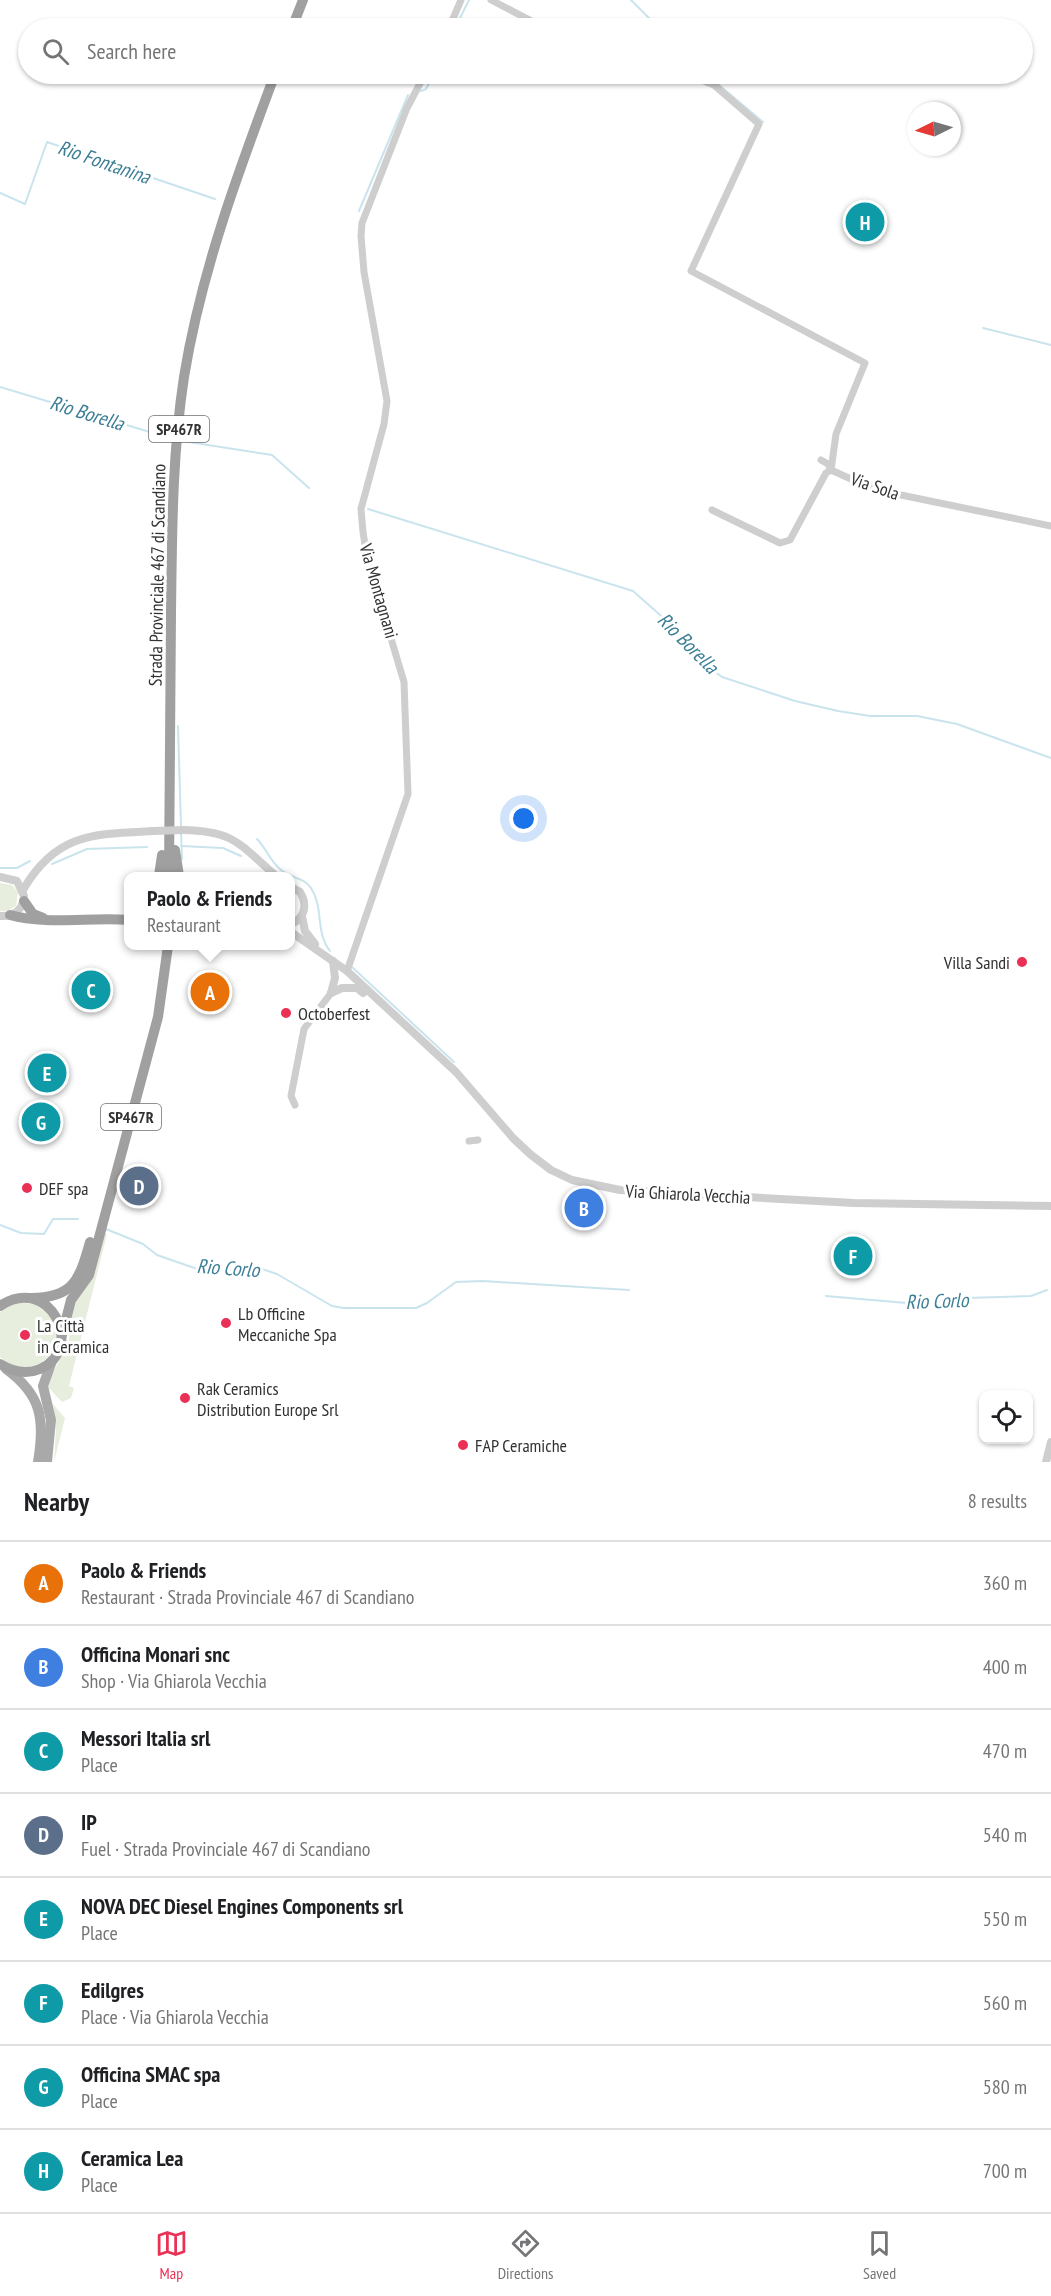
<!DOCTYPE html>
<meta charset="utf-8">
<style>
body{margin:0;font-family:"PT Sans Narrow",sans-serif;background:#f2f2f2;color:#202124}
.controls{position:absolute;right:18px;bottom:18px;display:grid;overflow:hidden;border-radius:12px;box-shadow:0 2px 4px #0004}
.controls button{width:54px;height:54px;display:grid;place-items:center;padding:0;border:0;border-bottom:2px solid #e0e0e0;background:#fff;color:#202124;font:30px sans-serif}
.compass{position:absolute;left:907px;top:102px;width:54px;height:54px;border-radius:50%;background:#fff;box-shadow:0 2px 4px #0004;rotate:265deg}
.you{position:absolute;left:524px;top:819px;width:21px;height:21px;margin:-15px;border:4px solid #fff;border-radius:50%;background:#1a73e8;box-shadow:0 0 0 9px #1a73e833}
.badge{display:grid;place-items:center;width:39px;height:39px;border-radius:50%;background:#ea3055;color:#fff;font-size:20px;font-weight:700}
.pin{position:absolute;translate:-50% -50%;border:3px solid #fff;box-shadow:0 2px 6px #0006}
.popup{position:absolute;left:124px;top:872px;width:171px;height:78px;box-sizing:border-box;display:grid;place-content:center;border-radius:12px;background:#fff;filter:drop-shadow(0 2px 4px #0005);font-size:20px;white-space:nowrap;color:#757577}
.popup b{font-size:22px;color:#202124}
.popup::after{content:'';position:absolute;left:50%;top:100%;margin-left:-12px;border:12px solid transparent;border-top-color:#fff}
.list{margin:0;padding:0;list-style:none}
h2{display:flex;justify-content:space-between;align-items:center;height:78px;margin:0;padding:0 24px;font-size:26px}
h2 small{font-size:20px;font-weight:400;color:#757577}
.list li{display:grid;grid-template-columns:39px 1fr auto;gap:18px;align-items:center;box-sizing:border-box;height:84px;padding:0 24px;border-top:2px solid #e0e0e0}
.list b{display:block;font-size:22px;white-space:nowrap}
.list p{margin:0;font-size:20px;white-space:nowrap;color:#757577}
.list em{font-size:20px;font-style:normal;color:#757577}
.icon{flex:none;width:33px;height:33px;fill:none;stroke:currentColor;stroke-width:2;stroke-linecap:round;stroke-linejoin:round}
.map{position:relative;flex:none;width:1051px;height:1462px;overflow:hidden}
.search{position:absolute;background:#fff;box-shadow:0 2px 4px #0004;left:18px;right:18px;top:18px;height:66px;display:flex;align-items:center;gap:15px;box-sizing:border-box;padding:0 21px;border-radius:33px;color:#757577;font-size:22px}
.sheet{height:750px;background:#fff}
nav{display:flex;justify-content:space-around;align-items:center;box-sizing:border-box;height:84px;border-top:2px solid #e0e0e0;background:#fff;font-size:16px;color:#757577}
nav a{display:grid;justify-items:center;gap:3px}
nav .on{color:#ea3055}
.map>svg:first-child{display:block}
.green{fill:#e8eede}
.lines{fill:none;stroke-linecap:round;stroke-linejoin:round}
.stream{stroke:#cae4ee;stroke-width:2}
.minor{stroke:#cecece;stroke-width:7}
.tertiary{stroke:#cecece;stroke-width:8}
.primary{stroke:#a9a9a9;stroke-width:10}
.trunk{stroke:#a0a0a0;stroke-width:10}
.tertiary-bridge{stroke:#cecece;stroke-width:8}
.poi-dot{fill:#ea3055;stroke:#fff;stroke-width:2}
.labels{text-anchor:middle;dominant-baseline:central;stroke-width:6;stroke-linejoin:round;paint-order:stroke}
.shield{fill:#fff;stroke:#6f6f6f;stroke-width:1.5}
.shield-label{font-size:16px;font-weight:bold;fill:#313131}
.street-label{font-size:18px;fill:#313131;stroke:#fff}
.poi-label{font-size:18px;fill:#313131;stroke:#fff;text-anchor:start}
.water-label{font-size:20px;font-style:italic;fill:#3b7e96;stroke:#fff}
</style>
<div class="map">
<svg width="1051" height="1462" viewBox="0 0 1051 1462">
<rect width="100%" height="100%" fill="#fff"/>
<!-- green -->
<g class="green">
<polygon points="0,883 12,885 18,892 16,906 8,911 0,911"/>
<polygon points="103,1233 107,1234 69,1386 74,1388 71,1398 62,1402 48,1387 52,1374 69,1344 70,1315"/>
<path d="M17 1302 39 1305C44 1310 53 1317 55 1323 67 1357 25 1382 0 1357V1312Z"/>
<polygon points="53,1404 65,1418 54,1462 56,1429"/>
</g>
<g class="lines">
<!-- stream -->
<g class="stream">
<polyline points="631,0 659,28"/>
<polyline points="455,28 469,0"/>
<polyline points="706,74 763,122"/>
<polyline points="421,91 426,89 434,74"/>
<polyline points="0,193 25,204 47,142 215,199"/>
<polyline points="359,211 408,95"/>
<polyline points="983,328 1051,345"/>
<polyline points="0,387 173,439"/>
<polyline points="182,441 272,455 309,488"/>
<polyline points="368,509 633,591 668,622 706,665 722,677 795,701 838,711 870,716 917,716 957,724 1051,758"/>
<polyline points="178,726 181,826"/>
<polyline points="181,832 182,859"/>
<path d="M257 839C266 848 270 861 280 869 289 878 304 877 311 888 324 908 315 932 330 951"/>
<polyline points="181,846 223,848 241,856"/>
<polyline points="52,864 87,849 147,847"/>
<polyline points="0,868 17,868 30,861"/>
<polyline points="352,967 454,1062"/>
<polyline points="0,1225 21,1233 44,1234 53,1219 78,1219"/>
<polyline points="106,1229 143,1244 157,1255 203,1271 259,1268 277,1274 332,1306 344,1308 416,1308 427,1303 456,1282 483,1281 629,1290"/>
<polyline points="826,1296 918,1304 965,1298 1031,1296 1047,1290"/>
</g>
<!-- minor -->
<g class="minor">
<polyline points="491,0 545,28"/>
<polyline points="449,28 461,0"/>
<polyline points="628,28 630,26 639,28"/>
<polyline points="686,74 714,85 759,124 691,271 865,363 836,434 831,470 828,464 821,460"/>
<polyline points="712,510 780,543 790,540 826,473 831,470 862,484 901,495 1051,526"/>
<polyline points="347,971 408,794 404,682 367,558 363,532 361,509 384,424 387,401 364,272 361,236 362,223 407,108 425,74"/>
<polyline points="295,1105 291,1096 304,1029 331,993"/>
<polyline points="469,1141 478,1140"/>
</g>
<!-- tertiary -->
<g class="tertiary">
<path d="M183 830C235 831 239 844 276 876"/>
<path d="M0 877 17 881 24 896C23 910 14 917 0 916"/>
<path d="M291 887 300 892C308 905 305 918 291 924"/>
<path d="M23 890C56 833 94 834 153 831"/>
<polyline points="302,916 305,931 315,944"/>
<polyline points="291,932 347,971 456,1072 513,1138 530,1154 551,1170 572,1180 620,1190 854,1203 1051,1206"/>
<polyline points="331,993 342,988 357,988 363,993"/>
<polyline points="331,993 335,978 333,961"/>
<polyline points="1046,1462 1051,1442"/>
</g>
<!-- primary -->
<g class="primary">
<path d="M6 1369C42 1395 45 1420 38 1462"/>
<polyline points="47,1462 51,1420 43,1386 52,1361"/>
</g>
<!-- trunk -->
<g class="trunk">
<polyline points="292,28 303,0"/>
<polyline points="175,850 179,876"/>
<polyline points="159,876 162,855"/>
<path d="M169 876C169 789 170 701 171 613 172 535 172 455 184 377 201 272 238 173 275 74"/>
<polyline points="24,901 33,914 43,918"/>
<path d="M10 915C46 925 91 917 129 920"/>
<path d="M28 1298C73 1299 79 1281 90 1242"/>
<path d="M0 1306C49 1273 87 1348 40 1369 26 1375 13 1372 0 1364"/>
<polyline points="62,1335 71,1300 89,1275 158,1017 168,946"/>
</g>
<!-- tertiary-bridge -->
<polyline class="tertiary-bridge" points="153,831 183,830"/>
</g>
<!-- markers -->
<g class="poi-dot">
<circle cx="1022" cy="962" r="6"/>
<circle cx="286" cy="1013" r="6"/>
<circle cx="27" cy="1188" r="6"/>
<circle cx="226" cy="1323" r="6"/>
<circle cx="25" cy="1335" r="6"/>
<circle cx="185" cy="1398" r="6"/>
<circle cx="463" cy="1445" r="6"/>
</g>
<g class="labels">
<!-- shield labels -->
<g class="shield">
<rect x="149" y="416" width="60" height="26" rx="4.5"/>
<rect x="101" y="1104" width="60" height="26" rx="4.5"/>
</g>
<g class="shield-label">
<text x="179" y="429">SP467R</text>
<text x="131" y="1117">SP467R</text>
</g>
<!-- street labels -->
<g class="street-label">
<text transform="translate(875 486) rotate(19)">Via Sola</text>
<text transform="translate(157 575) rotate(-89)">Strada Provinciale 467 di Scandiano</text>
<text transform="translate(379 591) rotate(74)">Via Montagnani</text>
<text transform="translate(688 1194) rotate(3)">Via Ghiarola Vecchia</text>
</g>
<!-- poi labels -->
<g class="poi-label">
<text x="1010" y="962" text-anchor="end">Villa Sandi</text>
<text x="298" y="1013">Octoberfest</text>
<text x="39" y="1188">DEF spa</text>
<text x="238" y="1313">Lb Officine<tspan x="238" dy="21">Meccaniche Spa</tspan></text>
<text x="37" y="1325">La Città<tspan x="37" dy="21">in Ceramica</tspan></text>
<text x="197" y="1388">Rak Ceramics<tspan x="197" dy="21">Distribution Europe Srl</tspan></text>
<text x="475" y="1445">FAP Ceramiche</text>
</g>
<!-- water labels -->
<g class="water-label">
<text transform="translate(104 162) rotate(19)">Rio Fontanina</text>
<text transform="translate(87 413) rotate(17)">Rio Borella</text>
<text transform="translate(688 643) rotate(45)">Rio Borella</text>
<text transform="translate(228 1268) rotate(4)">Rio Corlo</text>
<text transform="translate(937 1301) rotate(-2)">Rio Corlo</text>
</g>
</g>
</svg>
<div class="controls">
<button><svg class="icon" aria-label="locate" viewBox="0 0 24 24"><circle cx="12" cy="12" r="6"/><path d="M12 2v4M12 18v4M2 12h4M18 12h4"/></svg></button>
</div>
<svg class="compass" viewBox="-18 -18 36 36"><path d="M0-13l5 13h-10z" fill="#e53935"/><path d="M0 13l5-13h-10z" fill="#757577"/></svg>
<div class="you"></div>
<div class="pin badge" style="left:210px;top:992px;background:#e8710a">A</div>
<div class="popup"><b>Paolo &amp; Friends</b>Restaurant</div>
<div class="pin badge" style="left:584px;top:1208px;background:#3f7fe0">B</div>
<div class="pin badge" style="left:91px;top:990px;background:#0f9aa8">C</div>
<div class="pin badge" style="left:139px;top:1186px;background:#5c6f8a">D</div>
<div class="pin badge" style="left:47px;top:1073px;background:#0f9aa8">E</div>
<div class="pin badge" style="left:853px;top:1256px;background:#0f9aa8">F</div>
<div class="pin badge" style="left:41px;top:1122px;background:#0f9aa8">G</div>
<div class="pin badge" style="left:865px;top:222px;background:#0f9aa8">H</div>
<div class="search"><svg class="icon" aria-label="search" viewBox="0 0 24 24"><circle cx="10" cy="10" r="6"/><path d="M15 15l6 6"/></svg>Search here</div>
</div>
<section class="sheet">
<h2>Nearby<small>8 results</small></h2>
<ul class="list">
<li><span class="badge" style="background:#e8710a">A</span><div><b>Paolo &amp; Friends</b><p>Restaurant · Strada Provinciale 467 di Scandiano</p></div><em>360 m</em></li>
<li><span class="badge" style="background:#3f7fe0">B</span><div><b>Officina Monari snc</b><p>Shop · Via Ghiarola Vecchia</p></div><em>400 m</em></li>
<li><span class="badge" style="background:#0f9aa8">C</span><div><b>Messori Italia srl</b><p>Place</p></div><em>470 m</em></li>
<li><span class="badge" style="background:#5c6f8a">D</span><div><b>IP</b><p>Fuel · Strada Provinciale 467 di Scandiano</p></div><em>540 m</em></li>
<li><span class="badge" style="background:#0f9aa8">E</span><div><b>NOVA DEC Diesel Engines Components srl</b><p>Place</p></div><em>550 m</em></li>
<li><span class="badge" style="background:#0f9aa8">F</span><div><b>Edilgres</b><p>Place · Via Ghiarola Vecchia</p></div><em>560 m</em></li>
<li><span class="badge" style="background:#0f9aa8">G</span><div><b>Officina SMAC spa</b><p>Place</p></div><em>580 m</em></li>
<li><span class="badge" style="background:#0f9aa8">H</span><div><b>Ceramica Lea</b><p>Place</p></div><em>700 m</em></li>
</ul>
</section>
<nav>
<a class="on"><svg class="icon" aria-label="map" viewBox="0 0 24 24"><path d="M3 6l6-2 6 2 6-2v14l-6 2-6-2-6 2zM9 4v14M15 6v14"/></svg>Map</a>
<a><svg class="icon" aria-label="directions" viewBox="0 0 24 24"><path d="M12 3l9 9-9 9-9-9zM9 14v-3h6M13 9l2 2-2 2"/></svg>Directions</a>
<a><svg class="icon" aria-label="saved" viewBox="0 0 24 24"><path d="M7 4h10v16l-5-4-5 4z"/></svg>Saved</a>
</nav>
